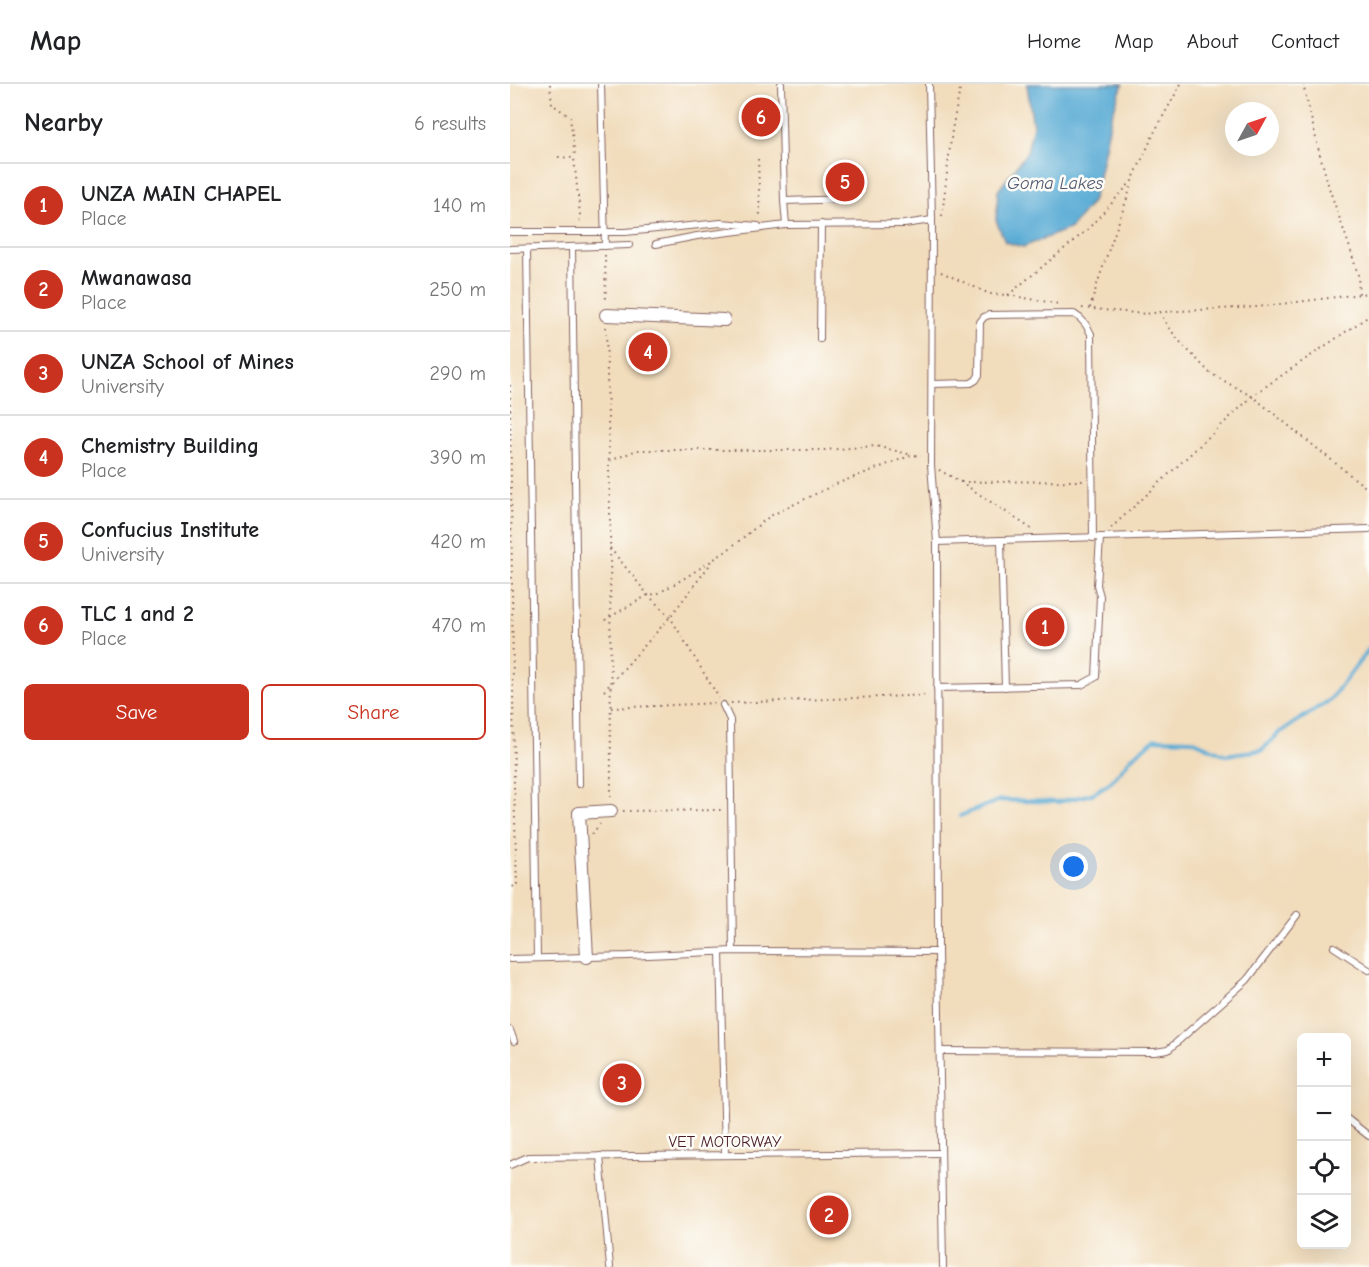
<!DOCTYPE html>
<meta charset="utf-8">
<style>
body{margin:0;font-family:"Comic Neue",sans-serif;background:#f2f2f2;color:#202124}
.controls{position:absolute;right:18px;bottom:18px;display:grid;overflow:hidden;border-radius:9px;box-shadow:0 6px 24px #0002}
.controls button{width:54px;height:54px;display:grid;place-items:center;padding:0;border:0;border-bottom:2px solid #e0e0e0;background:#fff;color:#202124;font:30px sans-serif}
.compass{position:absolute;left:715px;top:18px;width:54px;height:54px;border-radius:50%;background:#fff;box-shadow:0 6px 24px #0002;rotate:50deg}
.you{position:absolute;left:564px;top:783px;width:21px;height:21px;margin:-15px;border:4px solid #fff;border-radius:50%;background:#1a73e8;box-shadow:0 0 0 9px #1a73e833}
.badge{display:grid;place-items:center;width:39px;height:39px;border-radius:50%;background:#c8321e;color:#fff;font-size:20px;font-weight:700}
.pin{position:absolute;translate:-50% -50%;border:3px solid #fff;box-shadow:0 2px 6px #0006}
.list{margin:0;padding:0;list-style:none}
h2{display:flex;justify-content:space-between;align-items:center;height:78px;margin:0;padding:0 24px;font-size:26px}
h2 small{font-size:20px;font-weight:400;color:#757577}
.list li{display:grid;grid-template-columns:39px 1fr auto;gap:18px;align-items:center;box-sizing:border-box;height:84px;padding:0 24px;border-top:2px solid #e0e0e0}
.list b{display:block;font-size:22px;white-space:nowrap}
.list p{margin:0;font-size:20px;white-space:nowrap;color:#757577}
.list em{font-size:20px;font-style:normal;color:#757577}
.actions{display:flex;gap:12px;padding:18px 24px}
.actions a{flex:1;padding:14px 0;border:2px solid #c8321e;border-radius:9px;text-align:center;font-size:21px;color:#c8321e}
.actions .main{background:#c8321e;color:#fff}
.icon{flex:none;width:33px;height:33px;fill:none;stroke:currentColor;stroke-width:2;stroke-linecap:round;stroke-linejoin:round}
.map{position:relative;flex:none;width:859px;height:1183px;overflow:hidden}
header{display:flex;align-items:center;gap:36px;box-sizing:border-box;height:84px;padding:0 30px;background:#fff;border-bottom:2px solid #e0e0e0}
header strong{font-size:28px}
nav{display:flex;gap:33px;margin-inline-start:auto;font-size:21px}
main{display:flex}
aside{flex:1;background:#fff}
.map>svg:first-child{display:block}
.water{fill:#5aacd5;stroke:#526680;stroke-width:1.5}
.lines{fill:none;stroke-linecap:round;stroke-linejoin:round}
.stream{stroke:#5aacd5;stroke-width:4}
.lane-casing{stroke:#84615d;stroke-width:8}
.street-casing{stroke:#84615d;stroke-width:14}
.path{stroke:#84615d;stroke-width:2;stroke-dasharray:1.5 4.5;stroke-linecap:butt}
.lane{stroke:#fff;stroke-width:6}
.street{stroke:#fff;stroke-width:12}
.labels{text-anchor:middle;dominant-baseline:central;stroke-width:5;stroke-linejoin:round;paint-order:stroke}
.street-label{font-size:16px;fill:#4a1f2b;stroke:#fdfcf7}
.water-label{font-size:18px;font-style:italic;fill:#50576f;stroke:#fdfcf7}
</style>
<header>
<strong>Map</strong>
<nav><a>Home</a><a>Map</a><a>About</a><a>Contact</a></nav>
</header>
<main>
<aside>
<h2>Nearby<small>6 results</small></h2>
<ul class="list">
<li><span class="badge">1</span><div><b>UNZA MAIN CHAPEL</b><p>Place</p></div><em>140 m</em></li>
<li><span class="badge">2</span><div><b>Mwanawasa</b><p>Place</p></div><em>250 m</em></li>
<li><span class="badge">3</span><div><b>UNZA School of Mines</b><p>University</p></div><em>290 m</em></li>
<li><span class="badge">4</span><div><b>Chemistry Building</b><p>Place</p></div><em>390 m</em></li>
<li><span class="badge">5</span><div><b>Confucius Institute</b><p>University</p></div><em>420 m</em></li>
<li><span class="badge">6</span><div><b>TLC 1 and 2</b><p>Place</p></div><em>470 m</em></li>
</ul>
<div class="actions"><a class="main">Save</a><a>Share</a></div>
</aside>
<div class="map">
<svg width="859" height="1183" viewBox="0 0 859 1183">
<rect width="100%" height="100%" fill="#fdfcf7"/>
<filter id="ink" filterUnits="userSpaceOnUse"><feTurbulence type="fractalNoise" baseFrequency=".0167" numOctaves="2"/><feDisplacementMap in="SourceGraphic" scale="12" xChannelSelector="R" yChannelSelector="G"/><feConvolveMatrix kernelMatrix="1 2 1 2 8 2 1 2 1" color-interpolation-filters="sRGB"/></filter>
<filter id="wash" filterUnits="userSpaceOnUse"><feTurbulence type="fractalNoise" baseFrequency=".008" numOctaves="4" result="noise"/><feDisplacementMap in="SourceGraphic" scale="24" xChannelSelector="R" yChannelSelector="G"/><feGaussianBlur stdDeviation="1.35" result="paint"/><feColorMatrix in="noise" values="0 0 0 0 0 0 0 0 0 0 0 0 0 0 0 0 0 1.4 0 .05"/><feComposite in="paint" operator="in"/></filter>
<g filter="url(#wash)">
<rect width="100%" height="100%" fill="#f1dcbb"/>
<!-- water -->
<polygon class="water" points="517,0 613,0 601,33 589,92 582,118 561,144 513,163 495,158 486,136 488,107 517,68 523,42"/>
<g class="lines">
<!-- stream -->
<polyline class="stream" points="450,732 490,716 548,718 582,710 601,698 623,672 645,655 682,656 716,671 752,666 769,649 820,616 859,565"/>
</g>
</g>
<g filter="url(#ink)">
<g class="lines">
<!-- lane casing -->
<g class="lane-casing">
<g id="lane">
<polyline points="91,0 95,162"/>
<polyline points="271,0 274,117"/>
<polyline points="419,0 422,136 421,381 427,458 428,868 433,1183"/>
<polyline points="276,141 274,117 340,115"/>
<polyline points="0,148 115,148 211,139 248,142"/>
<polyline points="146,160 187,152 276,141 394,140 422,136"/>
<polyline points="62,163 69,700"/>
<polyline points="0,165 119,161"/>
<polyline points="17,165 27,874"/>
<polyline points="310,255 311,140"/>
<path d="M422 300 461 299 466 296 469 291 470 238 474 233 479 231 564 230C573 235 577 242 581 250L583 454"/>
<polyline points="491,457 495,603"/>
<polyline points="427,458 859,445"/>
<polyline points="427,604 571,601 586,593 590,512 587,501 590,454"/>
<polyline points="213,621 220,636 223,867"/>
<polyline points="824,863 859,886"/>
<polyline points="210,868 215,1071"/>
<polyline points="0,875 118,872 223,867 428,868"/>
<polyline points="0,946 4,957"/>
<polyline points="430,967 645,968 658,966 737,896 787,831"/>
<polyline points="836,1034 859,1052"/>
<polyline points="90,1072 100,1183"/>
<polyline points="0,1081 18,1073 431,1069"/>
</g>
</g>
<!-- street casing -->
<g class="street-casing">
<g id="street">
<polyline points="96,231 214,236"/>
<polyline points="77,873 69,729 101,727"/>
</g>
</g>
<!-- path -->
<g class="path">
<polyline points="40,0 42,20 60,33 65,73"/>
<polyline points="793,0 809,67 820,107 840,164 848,191 849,211"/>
<polyline points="48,73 64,74 70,131 69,139"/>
<polyline points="248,75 250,133"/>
<polyline points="432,132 442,46 451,0"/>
<polyline points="95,171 96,219"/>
<polyline points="431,188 480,210 498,211 549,220"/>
<polyline points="498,211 577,146 622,97 645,47 671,0"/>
<polyline points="572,224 636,230 650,228 747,223 859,209"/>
<path d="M580 224C592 182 608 141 622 100"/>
<polyline points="650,228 658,243 672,260 700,289 743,313 859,406"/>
<polyline points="96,243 100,428 101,714"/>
<polyline points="0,301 4,702 7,802 0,803"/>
<polyline points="100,377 127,366 315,366 366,362 402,371"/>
<polyline points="429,386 451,398 523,446"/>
<polyline points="451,398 574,397"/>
<polyline points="601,444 746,309 859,232"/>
<polyline points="100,464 138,511 160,533 209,614"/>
<polyline points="95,536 138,511 147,510 178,492 215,468 260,432 326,400 402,371 411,372"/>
<polyline points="94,607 160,533 202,478"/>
<polyline points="221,619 419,611"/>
<polyline points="101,624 206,619"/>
<polyline points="113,727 212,726"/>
<polyline points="82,750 90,740"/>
</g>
<!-- lane -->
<use href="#lane" class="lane"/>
<!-- street -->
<use href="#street" class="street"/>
</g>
</g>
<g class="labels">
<!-- street labels -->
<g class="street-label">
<text x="215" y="1058">VET MOTORWAY</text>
</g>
<!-- water labels -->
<g class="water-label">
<text x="545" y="99">Goma Lakes</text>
</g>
</g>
</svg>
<div class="controls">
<button>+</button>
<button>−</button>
<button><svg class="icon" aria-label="locate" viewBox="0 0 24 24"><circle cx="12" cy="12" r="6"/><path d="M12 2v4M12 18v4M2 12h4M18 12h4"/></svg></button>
<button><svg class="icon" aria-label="layers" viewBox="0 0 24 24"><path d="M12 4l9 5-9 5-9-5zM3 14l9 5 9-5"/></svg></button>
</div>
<svg class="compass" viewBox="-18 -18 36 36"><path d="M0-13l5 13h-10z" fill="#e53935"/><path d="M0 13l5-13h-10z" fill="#757577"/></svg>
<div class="you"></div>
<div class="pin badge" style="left:535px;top:543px">1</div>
<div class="pin badge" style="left:319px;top:1131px">2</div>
<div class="pin badge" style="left:112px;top:999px">3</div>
<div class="pin badge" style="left:138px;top:268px">4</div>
<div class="pin badge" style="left:335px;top:98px">5</div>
<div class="pin badge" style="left:251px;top:33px">6</div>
</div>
</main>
